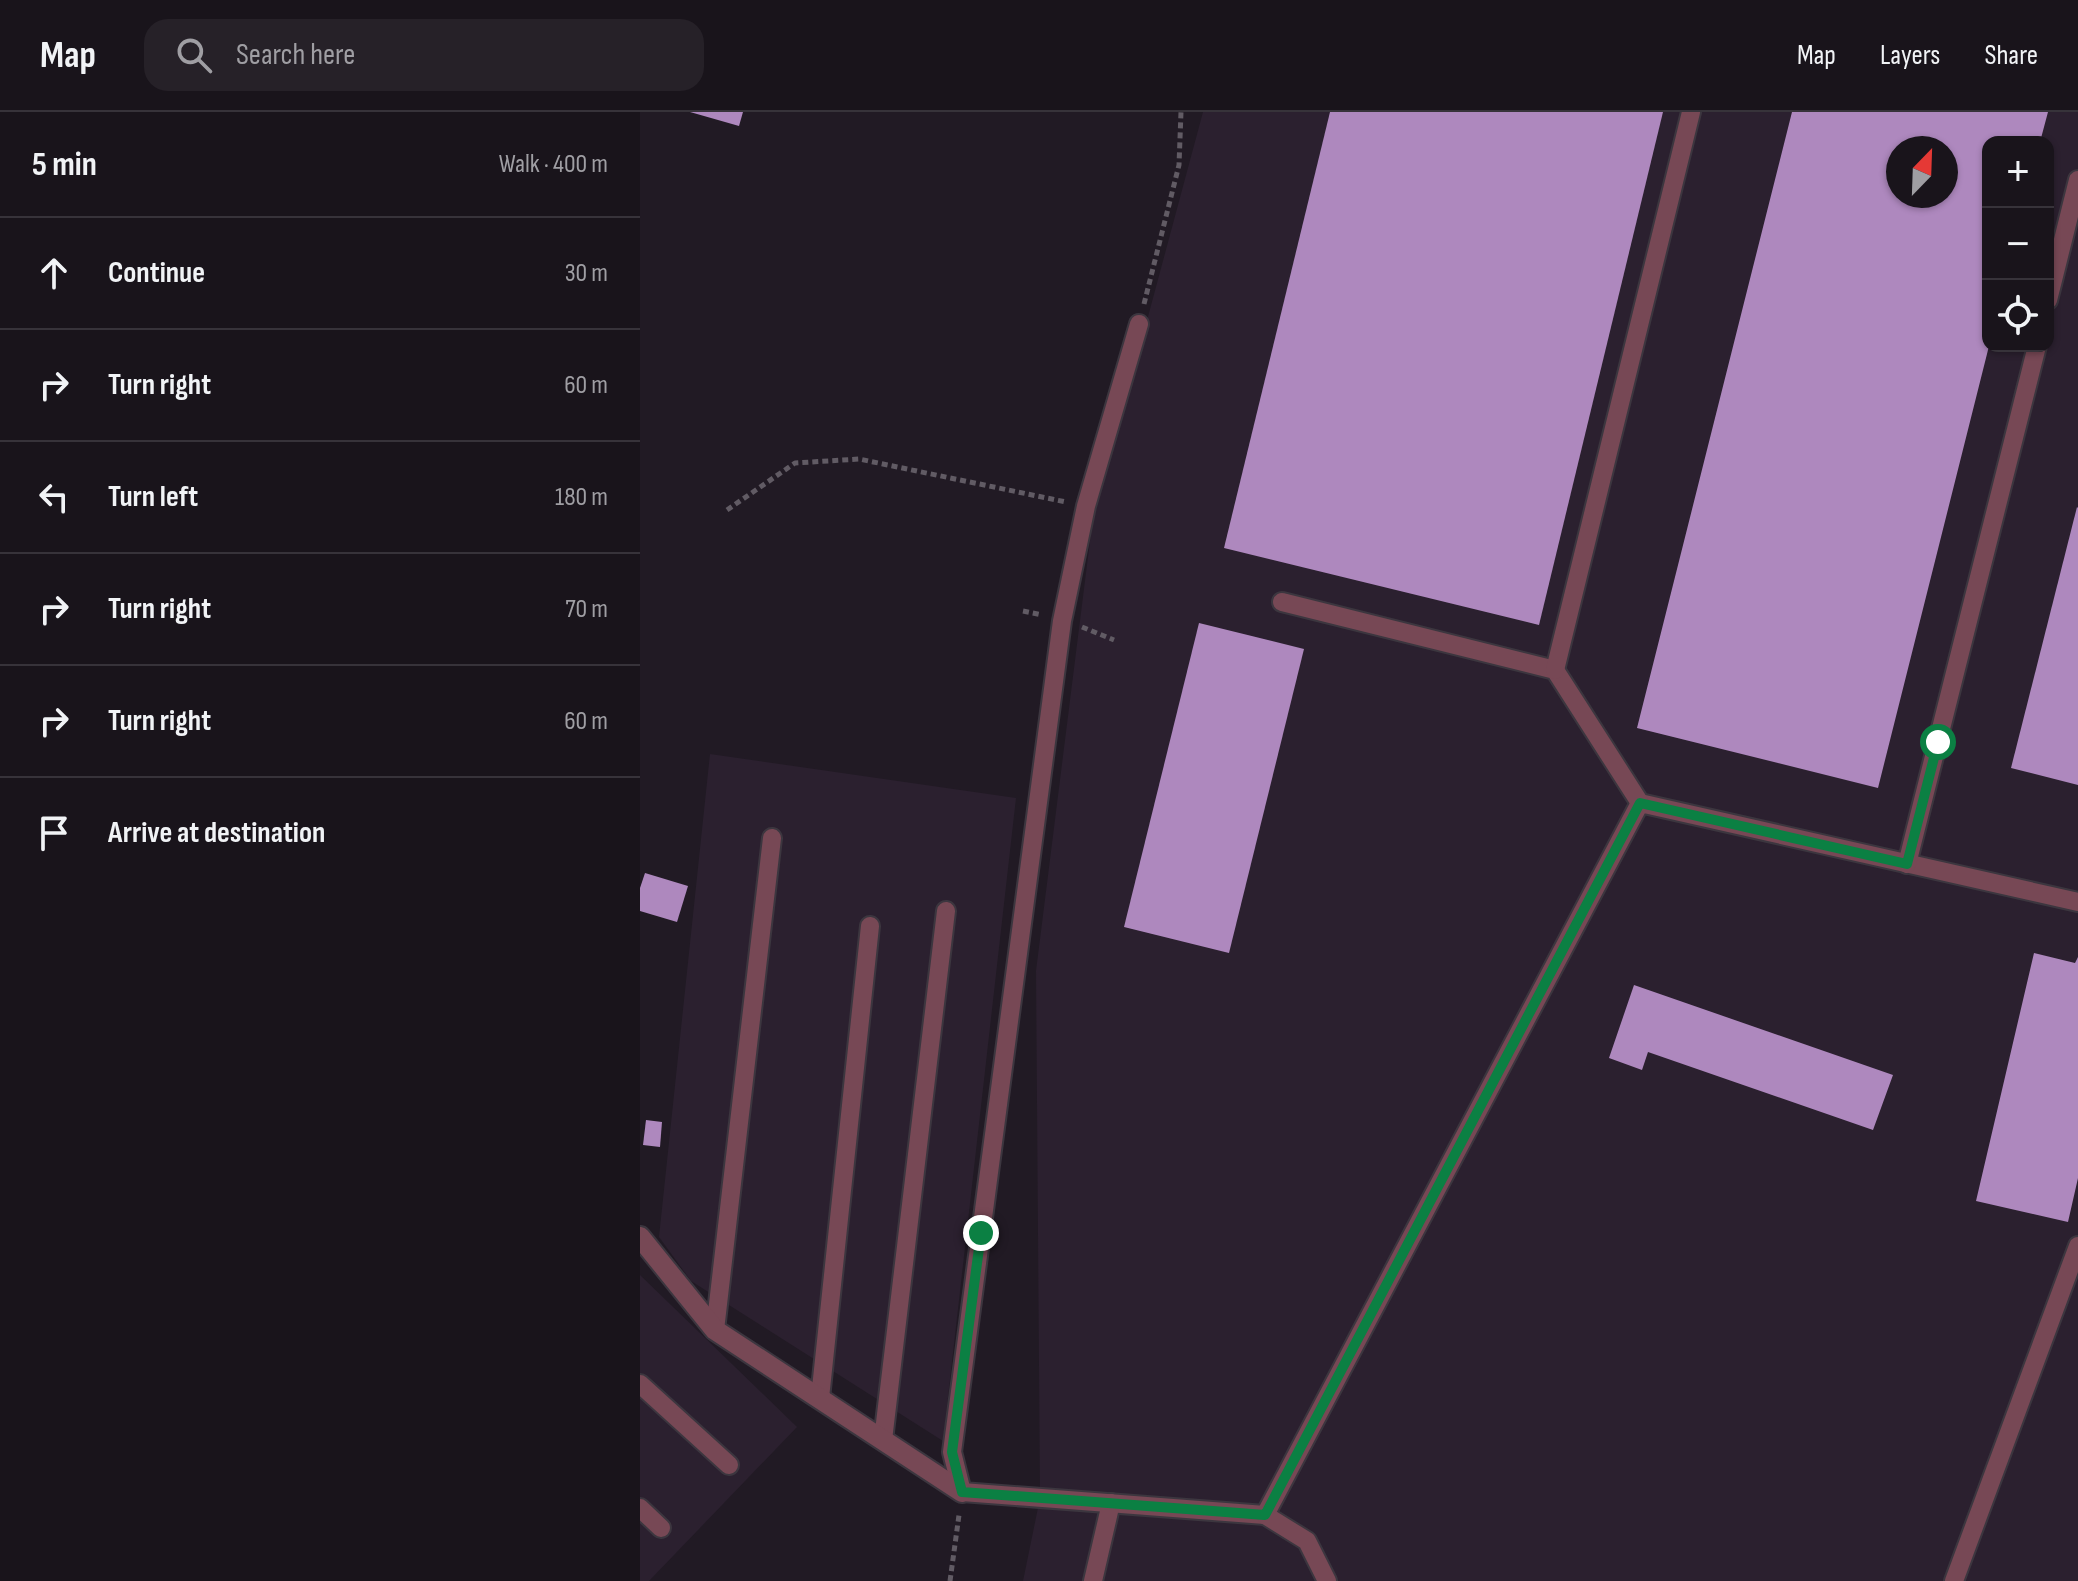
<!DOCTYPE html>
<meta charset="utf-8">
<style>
body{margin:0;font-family:"Sofia Sans Condensed",sans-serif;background:#262128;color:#f1f3f6}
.controls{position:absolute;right:24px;top:24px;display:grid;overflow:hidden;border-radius:16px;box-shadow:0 2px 6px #0004}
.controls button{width:72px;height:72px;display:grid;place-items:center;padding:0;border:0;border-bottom:2px solid #37333a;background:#19141b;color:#f1f3f6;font:40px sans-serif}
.compass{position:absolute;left:1246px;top:24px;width:72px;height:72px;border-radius:50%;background:#19141b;box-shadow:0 2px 6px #0004;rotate:23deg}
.stop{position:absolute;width:24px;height:24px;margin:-18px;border:6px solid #0b8043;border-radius:50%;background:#fff}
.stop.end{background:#0b8043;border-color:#fff;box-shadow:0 2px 8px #0008}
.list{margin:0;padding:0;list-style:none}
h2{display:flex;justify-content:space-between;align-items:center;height:104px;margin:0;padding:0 32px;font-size:34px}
h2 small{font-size:26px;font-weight:400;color:#9f9ea3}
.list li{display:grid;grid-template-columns:52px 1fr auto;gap:24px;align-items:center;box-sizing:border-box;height:112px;padding:0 32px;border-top:2px solid #37333a}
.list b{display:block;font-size:30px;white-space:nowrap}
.list em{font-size:26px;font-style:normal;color:#9f9ea3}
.icon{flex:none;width:44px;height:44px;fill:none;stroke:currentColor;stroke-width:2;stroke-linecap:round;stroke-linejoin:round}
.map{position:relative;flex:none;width:1438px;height:1469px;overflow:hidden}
header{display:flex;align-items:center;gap:48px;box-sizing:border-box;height:112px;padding:0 40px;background:#19141b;border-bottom:2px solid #37333a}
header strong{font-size:38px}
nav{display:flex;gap:44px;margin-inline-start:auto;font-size:28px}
.search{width:560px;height:72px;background:#262128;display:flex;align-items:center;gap:20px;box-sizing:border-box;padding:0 28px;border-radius:24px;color:#9f9ea3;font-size:30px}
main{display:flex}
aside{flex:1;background:#19141b}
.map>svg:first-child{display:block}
.built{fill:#2b202f;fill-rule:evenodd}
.building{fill:#ae88be;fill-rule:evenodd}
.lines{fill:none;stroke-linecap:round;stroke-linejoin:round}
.service-casing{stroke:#3c363f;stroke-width:22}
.minor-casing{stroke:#3c363f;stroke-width:24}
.path{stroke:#615b64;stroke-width:5;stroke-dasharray:6 4;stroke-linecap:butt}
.service{stroke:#774855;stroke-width:18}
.minor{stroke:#774855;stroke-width:20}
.route{stroke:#0b8043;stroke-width:10}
</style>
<header>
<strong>Map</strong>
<div class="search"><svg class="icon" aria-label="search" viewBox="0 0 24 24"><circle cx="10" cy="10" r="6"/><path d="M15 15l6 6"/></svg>Search here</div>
<nav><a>Map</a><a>Layers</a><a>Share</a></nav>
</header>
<main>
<aside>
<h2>5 min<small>Walk · 400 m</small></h2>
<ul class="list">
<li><svg class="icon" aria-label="ahead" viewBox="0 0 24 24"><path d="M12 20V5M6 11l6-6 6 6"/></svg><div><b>Continue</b></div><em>30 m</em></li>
<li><svg class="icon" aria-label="right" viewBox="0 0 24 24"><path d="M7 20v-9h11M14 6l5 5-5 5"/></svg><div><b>Turn right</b></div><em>60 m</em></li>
<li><svg class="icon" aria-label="left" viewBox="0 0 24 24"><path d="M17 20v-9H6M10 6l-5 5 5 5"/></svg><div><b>Turn left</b></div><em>180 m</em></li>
<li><svg class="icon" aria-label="right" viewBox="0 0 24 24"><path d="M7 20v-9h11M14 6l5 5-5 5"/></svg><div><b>Turn right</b></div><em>70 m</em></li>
<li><svg class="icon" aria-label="right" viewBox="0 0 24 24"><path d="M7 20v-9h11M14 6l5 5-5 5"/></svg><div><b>Turn right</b></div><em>60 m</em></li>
<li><svg class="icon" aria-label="arrive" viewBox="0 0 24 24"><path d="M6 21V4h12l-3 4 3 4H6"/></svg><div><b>Arrive at destination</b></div></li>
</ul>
</aside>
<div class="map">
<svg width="1438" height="1469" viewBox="0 0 1438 1469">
<rect width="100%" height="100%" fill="#211a24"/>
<!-- built -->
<g class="built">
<path d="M563 0H1438V1469H383L400 1386 396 859 452 413ZM1348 30H1408V234H1348ZM1258 36H1306V84H1258Z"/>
<polygon points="70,642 376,686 303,1329 51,1169 19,1125"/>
<polygon points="0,1163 157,1315 9,1469 0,1469"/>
</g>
<!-- building -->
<g class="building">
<polygon points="50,0 103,0 99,14"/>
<polygon points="690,0 1023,0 899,513 584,436"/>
<path d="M1152 0H1408L1400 30H1348L1349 234 1238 676 997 616ZM1258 36H1306V84H1258Z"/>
<polygon points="1437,395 1438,396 1438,673 1371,656"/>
<polygon points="559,511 664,537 589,841 484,815"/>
<polygon points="5,761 48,774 37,810 0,799 0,776"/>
<polygon points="1394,841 1435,851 1438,845 1438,1066 1428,1110 1336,1089"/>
<polygon points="994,873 1253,963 1233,1018 1008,940 1002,958 969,946"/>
<polygon points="6,1008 22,1010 20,1035 3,1033"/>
</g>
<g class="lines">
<!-- service casing -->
<g class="service-casing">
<g id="service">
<polyline points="1408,188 1438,68"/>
<polyline points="499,212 446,394 422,509 312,1340 322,1380 625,1403 1000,691 1438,790"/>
<polyline points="642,490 915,558 1000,691"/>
<polyline points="915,558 1051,0"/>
<polyline points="1267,752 1397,234"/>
<polyline points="75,1218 132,726"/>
<polyline points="0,1272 89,1353"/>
<polyline points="180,1286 230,814"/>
<polyline points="243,1328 306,799"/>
<polyline points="0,1396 21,1416"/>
<polyline points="625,1403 667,1429 687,1469"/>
<polyline points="453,1469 471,1391"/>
<polyline points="1314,1469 1438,1134"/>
</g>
</g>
<!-- minor casing -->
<g class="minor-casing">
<polyline id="minor" points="0,1125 75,1218 322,1380"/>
</g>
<!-- path -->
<g class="path">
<polyline points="504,192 539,53 541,0"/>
<polyline points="87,398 155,351 219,347 426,390"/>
<polyline points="383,499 402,503"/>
<polyline points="442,515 474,528"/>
<polyline points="310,1469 319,1403"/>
</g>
<!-- service -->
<use href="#service" class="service"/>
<!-- minor -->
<use href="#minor" class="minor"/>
</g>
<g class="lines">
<!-- route -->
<polyline class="route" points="341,1121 312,1340 322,1380 625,1403 1000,691 1267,752 1298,630"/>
</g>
</svg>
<div class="controls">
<button>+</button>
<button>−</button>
<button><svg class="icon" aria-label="locate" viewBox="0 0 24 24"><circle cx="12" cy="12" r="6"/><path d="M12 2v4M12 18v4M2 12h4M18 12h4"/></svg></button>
</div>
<svg class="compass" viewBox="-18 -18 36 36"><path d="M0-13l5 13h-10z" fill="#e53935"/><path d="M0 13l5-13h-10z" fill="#9f9ea3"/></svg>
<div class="stop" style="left:1298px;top:630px"></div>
<div class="stop end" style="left:341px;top:1121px"></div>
</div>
</main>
